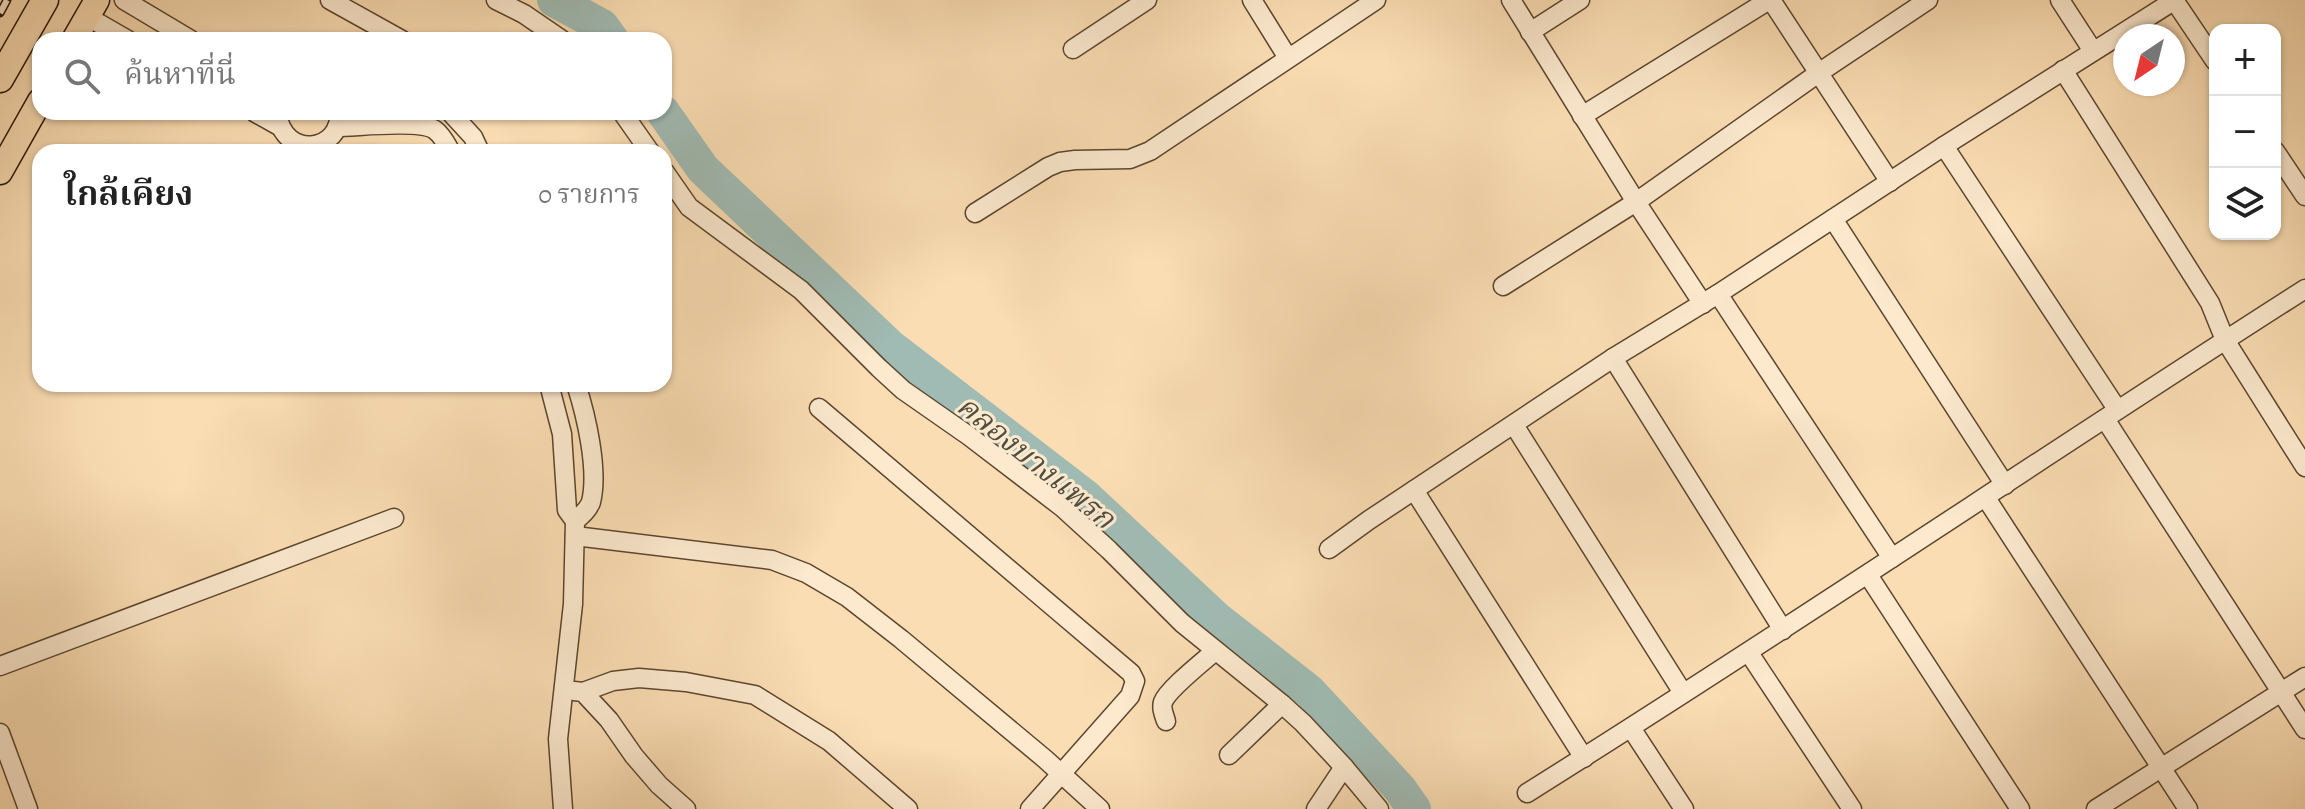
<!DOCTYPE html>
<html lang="th">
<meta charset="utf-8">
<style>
body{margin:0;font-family:Alegreya,"Noto Serif Thai",serif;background:#f6f6f6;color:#222}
.controls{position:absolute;right:24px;top:24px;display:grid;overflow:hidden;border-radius:16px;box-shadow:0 2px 6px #0004}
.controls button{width:72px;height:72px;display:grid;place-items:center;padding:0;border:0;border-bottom:2px solid #e0e0e0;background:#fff;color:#222;font:40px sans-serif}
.compass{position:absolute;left:2113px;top:24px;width:72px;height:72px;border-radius:50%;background:#fff;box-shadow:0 2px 6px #0004;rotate:215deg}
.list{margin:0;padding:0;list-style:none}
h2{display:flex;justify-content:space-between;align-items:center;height:104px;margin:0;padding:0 32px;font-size:34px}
h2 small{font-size:26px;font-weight:400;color:#767676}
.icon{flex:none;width:44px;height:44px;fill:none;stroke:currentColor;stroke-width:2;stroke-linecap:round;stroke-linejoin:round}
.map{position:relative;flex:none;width:2305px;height:809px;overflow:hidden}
.search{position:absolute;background:#fff;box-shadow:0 2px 6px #0004;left:32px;top:32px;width:640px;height:88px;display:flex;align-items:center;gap:20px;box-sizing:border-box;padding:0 28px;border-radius:24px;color:#767676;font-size:30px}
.panel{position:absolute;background:#fff;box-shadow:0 2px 6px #0004;left:32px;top:144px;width:640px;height:248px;border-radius:24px}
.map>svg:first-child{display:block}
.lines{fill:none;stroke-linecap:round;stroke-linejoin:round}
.river{stroke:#a0bbb3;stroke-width:34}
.minor-casing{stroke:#5b462e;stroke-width:21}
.major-casing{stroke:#261302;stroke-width:27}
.highway-casing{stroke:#261302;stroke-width:29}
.minor{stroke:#fce9ce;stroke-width:18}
.major{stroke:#fbddb3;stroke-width:24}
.highway{stroke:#fbddb3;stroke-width:26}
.rail-casing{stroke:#261302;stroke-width:9}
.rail{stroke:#fce9ce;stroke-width:6;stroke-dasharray:18;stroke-linecap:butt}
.labels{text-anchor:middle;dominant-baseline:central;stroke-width:6;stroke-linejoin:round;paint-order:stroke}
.water-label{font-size:30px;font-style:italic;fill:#514e40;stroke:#fce9ce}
</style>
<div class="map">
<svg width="2305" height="809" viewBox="0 0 2305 809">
<rect width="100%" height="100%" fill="#fbddb3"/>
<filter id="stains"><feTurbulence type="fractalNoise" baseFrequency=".0025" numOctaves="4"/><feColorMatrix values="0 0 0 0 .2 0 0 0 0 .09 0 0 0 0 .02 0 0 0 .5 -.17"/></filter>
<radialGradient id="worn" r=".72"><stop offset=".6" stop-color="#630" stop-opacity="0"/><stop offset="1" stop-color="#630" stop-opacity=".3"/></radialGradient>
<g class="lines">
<!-- river -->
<g class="river">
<polyline points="554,0 602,26 612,40"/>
<polyline points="663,112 703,169 891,347 1085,496 1216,618 1309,691 1400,789 1414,809"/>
</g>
<!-- minor casing -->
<g class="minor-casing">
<g id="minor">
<polyline points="124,0 191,40"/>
<polyline points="330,0 402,40"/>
<polyline points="496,0 524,14 562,40"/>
<polyline points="1252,0 1288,58"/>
<polyline points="1511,0 1636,202 1703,304"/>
<polyline points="1771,0 1890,182"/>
<polyline points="2060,0 2093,51"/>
<polyline points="2174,0 2215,61"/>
<polyline points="88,17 128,40"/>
<polyline points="1530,32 1580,0"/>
<polyline points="1073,49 1147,0"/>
<polyline points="2063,70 2210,303 2225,340 2305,467"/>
<polyline points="254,112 279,126"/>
<path d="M277 112C283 162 343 151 339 112"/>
<polyline points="450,112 473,137 480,152"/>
<polyline points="622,112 650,152"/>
<polyline points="1582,116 1769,0"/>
<path d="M337 127C358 127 420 119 435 130 442 135 447 145 451 152"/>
<polyline points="1944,146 2117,409"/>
<polyline points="2275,151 2305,196"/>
<polyline points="664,171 689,207 801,290 879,368 903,390 969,436 1063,508 1109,550 1182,623 1282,704 1303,723 1344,767 1379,809"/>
<polyline points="975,213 1048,167 1060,162 1075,160 1130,159 1150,151 1376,0"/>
<polyline points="1833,219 2005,485"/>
<polyline points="1503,286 1636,202 1820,72 1928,0"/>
<polyline points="1718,294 1892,558"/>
<polyline points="1613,358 1783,630"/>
<polyline points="549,384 562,434 567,510 575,521 573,604 558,739 563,809"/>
<polyline points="819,408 1131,673 1135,681 1130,696 1030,809"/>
<polyline points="2105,419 2305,729"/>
<polyline points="1514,425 1683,693"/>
<polyline points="1414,490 1584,758"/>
<polyline points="1986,498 2188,809"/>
<path d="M575 521C582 515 588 510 591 502 599 470 586 415 576 384"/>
<polyline points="575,536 772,560 806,573 847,597 901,639 1045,759 1100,809"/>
<polyline points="1329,549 1369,520 1613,358 1718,294 1944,146 2175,0"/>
<polyline points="1868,575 2020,809"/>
<polyline points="1749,653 1852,809"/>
<polyline points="0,666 394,518"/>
<polyline points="574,691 583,692 609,720 634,756 659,785 686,809"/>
<polyline points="583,692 613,681 639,678 686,682 755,695 829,741 908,809"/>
<path d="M1166 721C1164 715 1161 708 1163 702 1168 689 1204 661 1215 651"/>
<polyline points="1631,728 1684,809"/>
<polyline points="0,733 28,809"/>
<polyline points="1229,755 1282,704"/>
<path d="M1527 793C1789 629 2045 455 2305 289"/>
<polyline points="1316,809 1344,767"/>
<polyline points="2096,809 2305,677"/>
</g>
</g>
<!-- major casing -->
<g class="major-casing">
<g id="major">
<polyline points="74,40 97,0"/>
<polyline points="0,172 40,101"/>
</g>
</g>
<!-- highway casing -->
<g class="highway-casing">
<polyline id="highway" points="0,79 45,0"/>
</g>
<!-- minor -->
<use href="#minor" class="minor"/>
<!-- major -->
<use href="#major" class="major"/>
<!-- highway -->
<use href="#highway" class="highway"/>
<!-- rail casing -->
<g class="rail-casing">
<polyline id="rail" points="0,13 7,0"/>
</g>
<!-- rail -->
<use href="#rail" class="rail"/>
</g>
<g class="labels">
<!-- water labels -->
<g class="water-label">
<text transform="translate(1036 462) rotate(39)">คลองบางแพรก</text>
</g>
</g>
<rect width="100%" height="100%" filter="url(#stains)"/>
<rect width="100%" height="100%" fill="url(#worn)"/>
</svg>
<div class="controls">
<button>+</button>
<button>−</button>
<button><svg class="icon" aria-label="layers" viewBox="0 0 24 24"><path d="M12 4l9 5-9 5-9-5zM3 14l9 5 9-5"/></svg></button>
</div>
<svg class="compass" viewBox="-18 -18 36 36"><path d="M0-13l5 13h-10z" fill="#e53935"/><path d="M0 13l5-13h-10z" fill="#767676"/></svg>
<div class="search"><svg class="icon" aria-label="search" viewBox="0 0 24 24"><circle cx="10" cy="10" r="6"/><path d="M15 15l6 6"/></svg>ค้นหาที่นี่</div>
<section class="panel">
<h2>ใกล้เคียง<small>0 รายการ</small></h2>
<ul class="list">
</ul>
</section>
</div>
